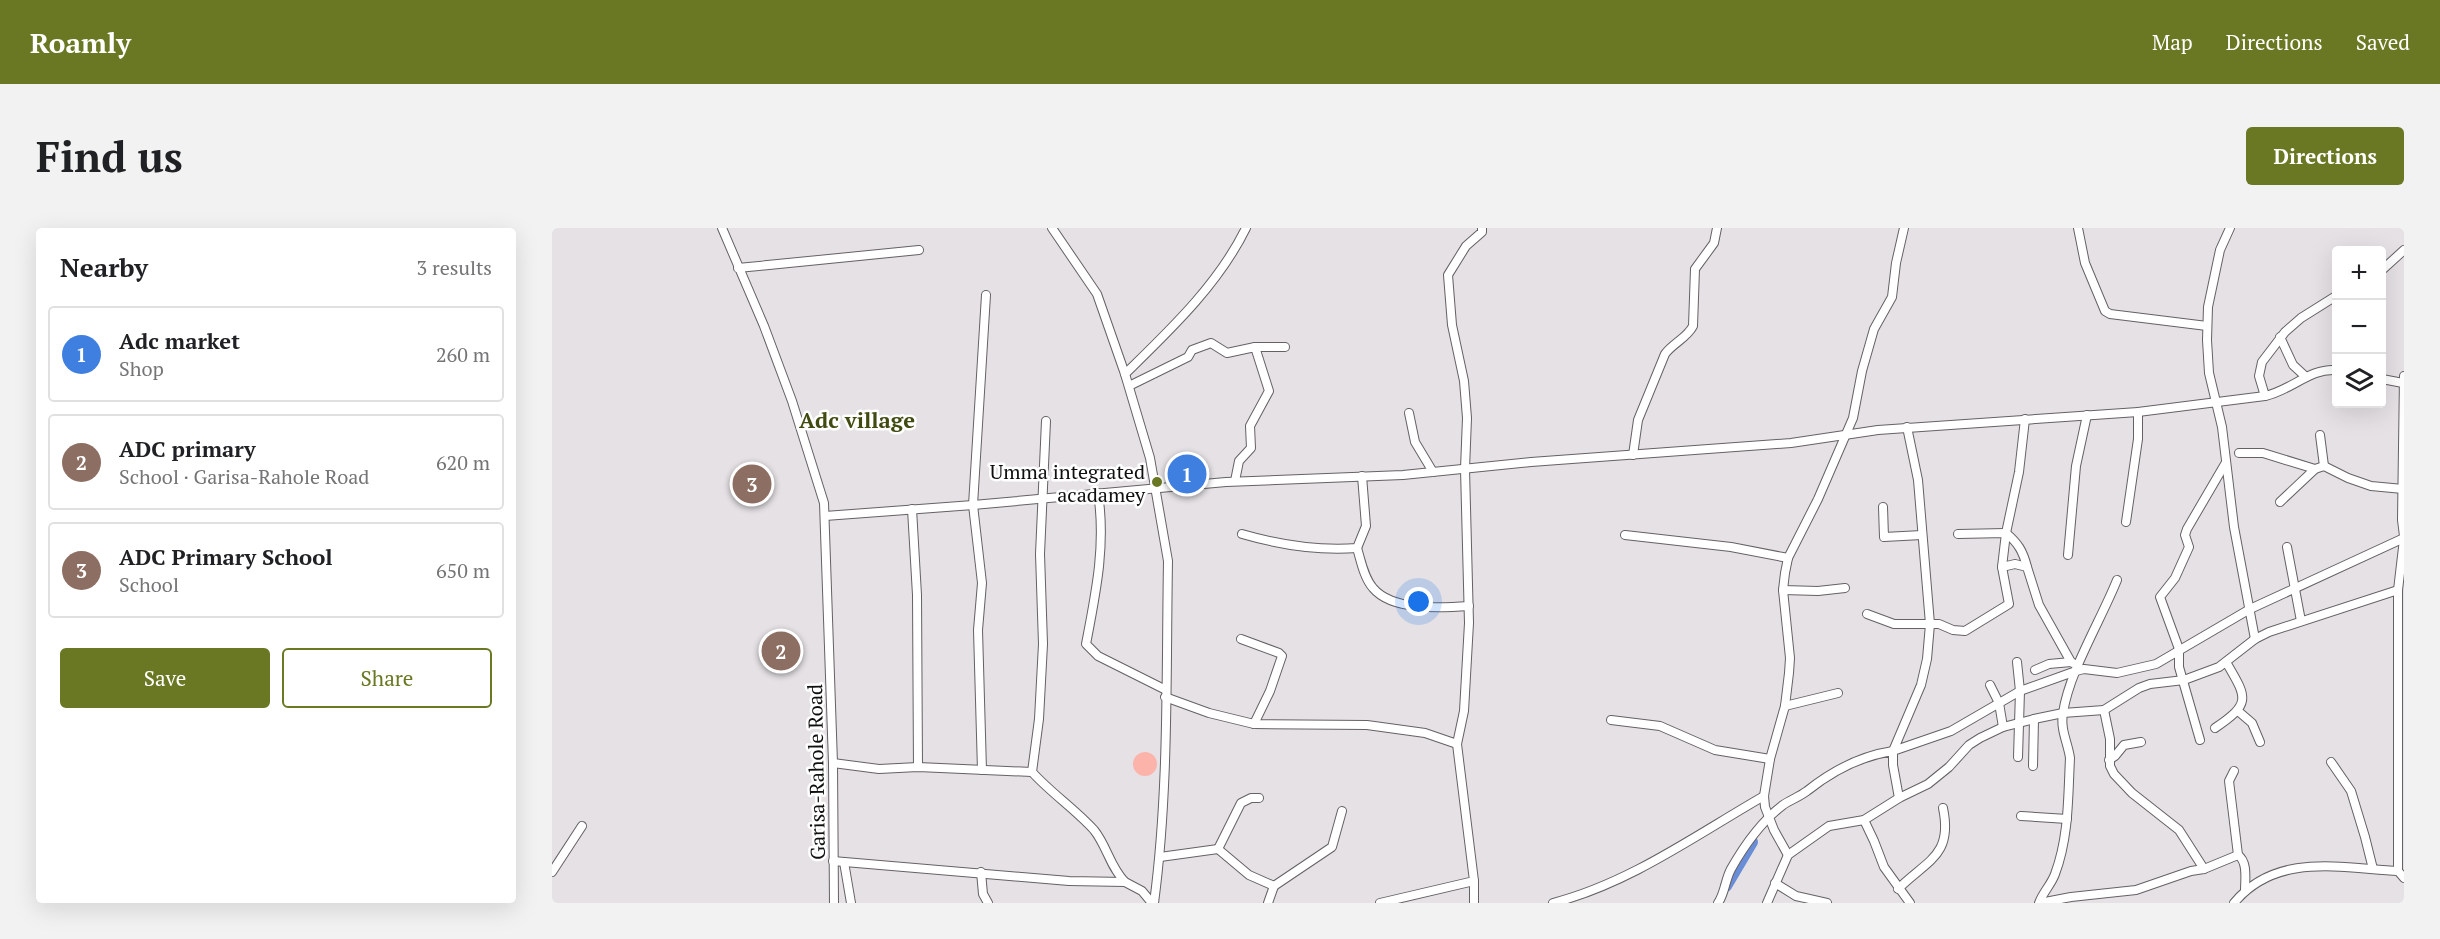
<!DOCTYPE html>
<meta charset="utf-8">
<style>
body{margin:0;font-family:"PT Serif",serif;background:#f2f2f2;color:#202124}
.controls{position:absolute;right:18px;top:18px;display:grid;overflow:hidden;border-radius:6px;box-shadow:0 6px 24px #0002}
.controls button{width:54px;height:54px;display:grid;place-items:center;padding:0;border:0;border-bottom:2px solid #e0e0e0;background:#fff;color:#202124;font:30px sans-serif}
.you{position:absolute;left:867px;top:374px;width:21px;height:21px;margin:-15px;border:4px solid #fff;border-radius:50%;background:#1a73e8;box-shadow:0 0 0 9px #1a73e833}
.badge{display:grid;place-items:center;width:39px;height:39px;border-radius:50%;background:#6a7824;color:#fff;font-size:20px;font-weight:700}
.pin{position:absolute;translate:-50% -50%;border:3px solid #fff;box-shadow:0 2px 6px #0006}
.list{margin:0;padding:0;list-style:none}
h2{display:flex;justify-content:space-between;align-items:center;height:78px;margin:0;padding:0 24px;font-size:26px}
h2 small{font-size:20px;font-weight:400;color:#757577}
.list li{display:grid;grid-template-columns:39px 1fr auto;gap:18px;align-items:center;box-sizing:border-box;height:96px;margin:0 12px 12px;padding:0 12px;border:2px solid #e0e0e0;border-radius:6px}
.list b{display:block;font-size:22px;white-space:nowrap}
.list p{margin:0;font-size:20px;white-space:nowrap;color:#757577}
.list em{font-size:20px;font-style:normal;color:#757577}
.actions{display:flex;gap:12px;padding:18px 24px}
.actions a{flex:1;padding:14px 0;border:2px solid #6a7824;border-radius:6px;text-align:center;font-size:21px;color:#6a7824}
.actions .main{background:#6a7824;color:#fff}
.icon{flex:none;width:33px;height:33px;fill:none;stroke:currentColor;stroke-width:2;stroke-linecap:round;stroke-linejoin:round}
.map{position:relative;flex:none;width:1852px;height:675px;overflow:hidden;border-radius:6px}
header{display:flex;align-items:center;gap:36px;box-sizing:border-box;height:84px;padding:0 30px;background:#6a7824;color:#fff}
header strong{font-size:28px}
nav{display:flex;gap:33px;margin-inline-start:auto;font-size:21px}
.intro{display:flex;align-items:center;justify-content:space-between;box-sizing:border-box;height:144px;padding:0 36px}
h1{margin:0;font-size:42px}
.button{padding:15px 27px;border-radius:6px;background:#6a7824;color:#fff;font-size:21px;font-weight:700}
main{display:flex;gap:36px;padding:0 36px}
aside{flex:1;background:#fff;border-radius:6px;box-shadow:0 6px 24px #0002}
.map>svg:first-child{display:block}
.green{fill:#fcb3aa}
.lines{fill:none;stroke-linecap:round;stroke-linejoin:round}
.river{stroke:#698dd7;stroke-width:12}
.minor-casing{stroke:#656165;stroke-width:10}
.minor{stroke:#fff;stroke-width:8}
.poi-dot{fill:#6a7824;stroke:#fff;stroke-width:2}
.labels{text-anchor:middle;dominant-baseline:central;stroke-width:5;stroke-linejoin:round;paint-order:stroke}
.poi-label{font-size:20px;fill:#100f10;stroke:#fff;text-anchor:end}
.street-label{font-size:20px;fill:#100f10;stroke:#fff}
.quarter-label{font-size:22px;font-weight:bold;fill:#414b11;stroke:#fff}
</style>
<header>
<strong>Roamly</strong>
<nav><a>Map</a><a>Directions</a><a>Saved</a></nav>
</header>
<div class="intro"><h1>Find us</h1><a class="button">Directions</a></div>
<main>
<aside>
<h2>Nearby<small>3 results</small></h2>
<ul class="list">
<li><span class="badge" style="background:#3f7fe0">1</span><div><b>Adc market</b><p>Shop</p></div><em>260 m</em></li>
<li><span class="badge" style="background:#8d6e63">2</span><div><b>ADC primary</b><p>School · Garisa-Rahole Road</p></div><em>620 m</em></li>
<li><span class="badge" style="background:#8d6e63">3</span><div><b>ADC Primary School</b><p>School</p></div><em>650 m</em></li>
</ul>
<div class="actions"><a class="main">Save</a><a>Share</a></div>
</aside>
<div class="map">
<svg width="1852" height="675" viewBox="0 0 1852 675">
<rect width="100%" height="100%" fill="#e5e1e5"/>
<!-- green -->
<circle class="green" cx="593" cy="536" r="12"/>
<g class="lines">
<!-- river -->
<polyline class="river" points="1174,658 1200,614"/>
<!-- minor casing -->
<g class="minor-casing">
<g id="minor">
<polyline points="170,0 212,98 240,173 272,275 281,535 282,675"/>
<path d="M500 0 545 66 573 146 598 230 616 333C614 447 617 562 602 675"/>
<polyline points="1526,0 1533,35 1553,83 1558,86 1655,98"/>
<polyline points="1678,0 1668,22 1656,79 1655,112 1657,145 1670,199 1682,299 1703,411"/>
<polyline points="186,40 367,22"/>
<polyline points="1830,42 1852,22"/>
<polyline points="1728,109 1741,137 1754,149"/>
<polyline points="703,119 733,119"/>
<path d="M573 146C618 102 666 57 694 0"/>
<polyline points="1852,148 1850,292 1852,308"/>
<polyline points="1830,151 1851,155"/>
<polyline points="577,158 636,129 640,122 659,115 675,125 703,119 717,163 698,198 699,220 687,233 683,253"/>
<polyline points="1713,168 1707,148 1710,134 1733,104 1749,90 1784,68"/>
<polyline points="857,185 863,214 881,244"/>
<path d="M494 193 488 326 491 416 487 491 480 544C499 565 523 581 542 602 555 618 558 639 573 654"/>
<polyline points="1355,199 1366,252 1378,396 1375,431 1369,457 1341,523 1399,503 1468,463 1524,443 1532,441 1565,445 1604,436 1698,381 1852,310"/>
<polyline points="1768,207 1772,238"/>
<polyline points="1687,225 1711,225 1763,241"/>
<path d="M1081 227 1086 192 1113 126C1121 115 1135 110 1141 98L1143 41 1162 15 1165 0"/>
<path d="M546 265C554 317 544 364 534 416L546 428 614 462"/>
<polyline points="1728,274 1763,241 1772,238 1796,250 1819,258 1851,261"/>
<polyline points="1331,279 1332,309 1370,307"/>
<polyline points="360,281 365,367 366,539"/>
<path d="M273 288 421 277 674 254 851 247 979 234 1239 215 1326 202 1586 184 1713 168C1740 162 1758 140 1784 142"/>
<polyline points="1574,294 1586,211 1586,184"/>
<path d="M690 306C728 317 765 323 805 320L814 298 810 248"/>
<path d="M1406 306 1454 305C1466 315 1471 323 1475 339"/>
<polyline points="1073,307 1179,319 1236,330"/>
<polyline points="1735,319 1749,393"/>
<path d="M805 320C809 333 812 350 821 360 840 383 889 380 917 378"/>
<polyline points="1516,327 1524,238 1535,187"/>
<polyline points="1450,339 1463,336 1475,339 1487,377 1519,434 1526,438"/>
<polyline points="1231,362 1266,363 1293,360"/>
<polyline points="1315,386 1342,396 1387,396 1401,402 1413,403 1457,376 1450,339 1454,305 1467,244 1473,191"/>
<polyline points="689,411 727,425 730,428 718,463 702,496"/>
<polyline points="1465,434 1468,463 1466,529"/>
<polyline points="1483,442 1497,436 1519,434"/>
<polyline points="1438,457 1447,475 1451,499"/>
<polyline points="613,469 657,485 702,496 815,497 873,505 905,516"/>
<polyline points="1233,478 1286,465"/>
<polyline points="1552,482 1558,511 1558,538 1562,546 1580,565 1627,602 1652,641"/>
<polyline points="1686,483 1700,495 1708,514"/>
<polyline points="1059,492 1108,498 1163,522 1218,531"/>
<path d="M1663 500C1700 475 1695 470 1674 434"/>
<polyline points="1648,512 1627,439 1627,421 1608,369 1623,350 1637,319 1633,307 1635,301 1673,236"/>
<polyline points="1557,532 1563,528 1572,517 1589,514"/>
<polyline points="1779,534 1799,563 1813,609 1821,641"/>
<polyline points="281,535 327,541 366,539 480,544"/>
<polyline points="1481,538 1482,491"/>
<polyline points="430,542 426,402 430,355 421,277 434,67"/>
<polyline points="1682,543 1677,553 1686,627"/>
<polyline points="1469,588 1515,591"/>
<polyline points="1312,592 1322,613 1332,639 1358,675"/>
<polyline points="666,621 689,575 699,570 707,570"/>
<polyline points="1236,627 1222,602 1213,579 1212,568 1218,531 1233,478 1237,445 1238,430 1231,362 1233,345 1236,330 1266,271 1301,190 1310,143 1322,101 1340,69 1344,35 1352,0"/>
<polyline points="608,629 666,621 697,647 722,658 716,675"/>
<polyline points="281,633 517,653 573,654 590,663 600,675"/>
<polyline points="292,634 299,675"/>
<polyline points="1846,643 1846,362 1852,311"/>
<polyline points="0,644 30,598"/>
<polyline points="429,644 431,666 436,675"/>
<polyline points="922,653 922,675"/>
<polyline points="1223,655 1244,668 1275,675"/>
<polyline points="722,658 780,619 790,583"/>
<path d="M1346 661C1375 632 1401 628 1391 580"/>
<polyline points="828,675 922,653 905,516 912,483 917,395 913,241 915,190 912,153 900,97 896,47 914,18 930,4 930,0"/>
<path d="M1001 675C1078 655 1144 607 1212 568"/>
<path d="M1166 675C1173 665 1173 652 1179 641 1192 618 1210 593 1231 577 1238 572 1247 569 1255 563 1280 543 1308 528 1341 523V537L1347 570"/>
<polyline points="1215,675 1236,627 1277,598 1312,592 1347,570 1376,556 1397,539 1417,517 1428,510 1451,499 1482,491 1511,485 1552,482 1587,460 1598,456 1632,452 1667,439 1703,411 1717,404 1846,362"/>
<path d="M1487 675C1491 664 1499 657 1503 646 1517 609 1516 569 1518 530 1516 515 1508 502 1511 485 1517 444 1549 392 1565 352"/>
<path d="M1488 675 1519 669 1584 662 1639 643 1652 641 1686 627C1696 634 1693 651 1693 663"/>
<path d="M1682 675C1724 624 1789 640 1846 643L1852 650"/>
</g>
</g>
<!-- minor -->
<use href="#minor" class="minor"/>
</g>
<!-- markers -->
<circle class="poi-dot" cx="605" cy="254" r="6"/>
<g class="labels">
<!-- poi labels -->
<g class="poi-label">
<text x="593" y="243">Umma integrated<tspan x="593" dy="23">acadamey</tspan></text>
</g>
<!-- street labels -->
<g class="street-label">
<text transform="translate(264 544) rotate(-91)">Garisa-Rahole Road</text>
</g>
<!-- quarter labels -->
<g class="quarter-label">
<text x="305" y="191">Adc village</text>
</g>
</g>
</svg>
<div class="controls">
<button>+</button>
<button>−</button>
<button><svg class="icon" aria-label="layers" viewBox="0 0 24 24"><path d="M12 4l9 5-9 5-9-5zM3 14l9 5 9-5"/></svg></button>
</div>
<div class="you"></div>
<div class="pin badge" style="left:635px;top:246px;background:#3f7fe0">1</div>
<div class="pin badge" style="left:229px;top:423px;background:#8d6e63">2</div>
<div class="pin badge" style="left:200px;top:256px;background:#8d6e63">3</div>
</div>
</main>
